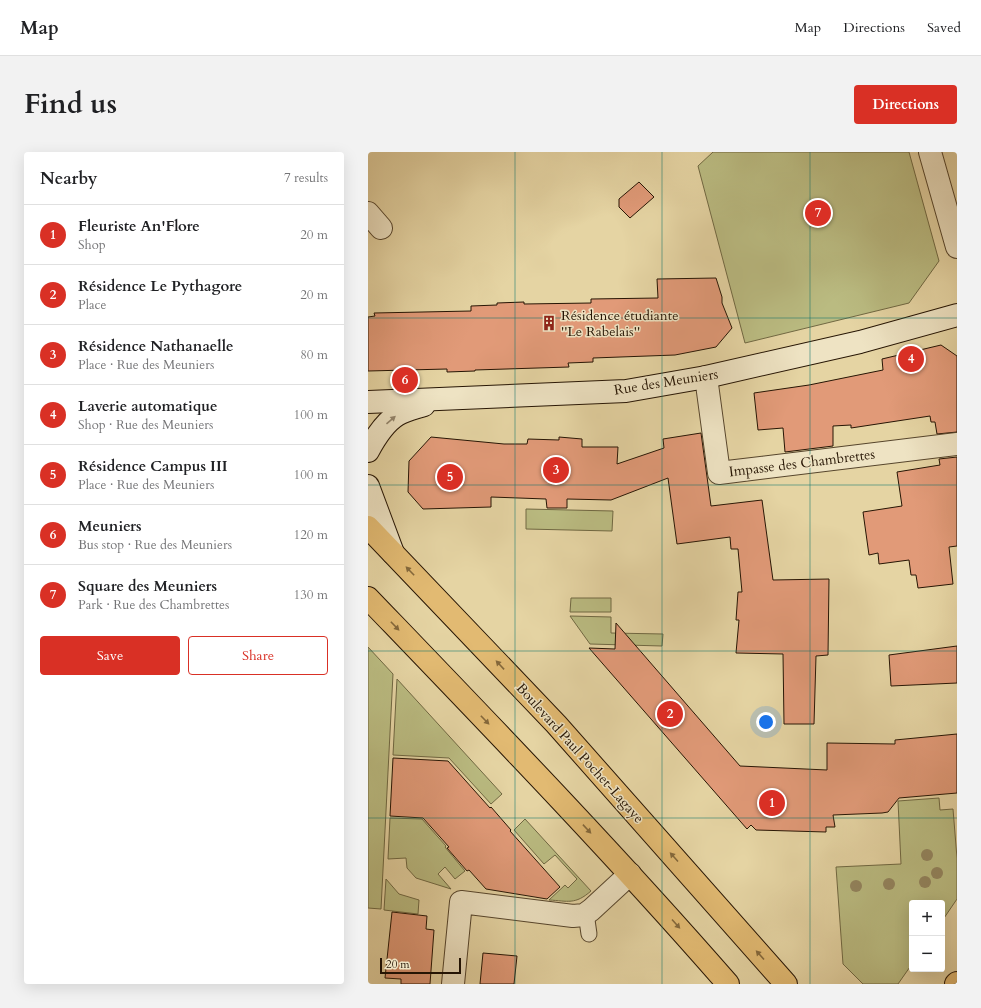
<!DOCTYPE html>
<meta charset="utf-8">
<style>
body{margin:0;font-family:Cardo,serif;background:#f2f2f2;color:#202124}
.controls{position:absolute;right:12px;bottom:12px;display:grid;overflow:hidden;border-radius:4px;box-shadow:0 4px 16px #0002}
.controls button{width:36px;height:36px;display:grid;place-items:center;padding:0;border:0;border-bottom:1px solid #e0e0e0;background:#fff;color:#202124;font:20px sans-serif}
.scale{position:absolute;left:12px;bottom:10px;width:81px;box-sizing:border-box;padding-left:4px;border:2px solid #261504;border-top:0;font-size:11px;line-height:14px;white-space:nowrap;color:#261504;-webkit-text-stroke:3px #eee3c3;paint-order:stroke}
.you{position:absolute;left:398px;top:570px;width:14px;height:14px;margin:-10px;border:3px solid #fff;border-radius:50%;background:#1a73e8;box-shadow:0 0 0 6px #1a73e833}
.badge{display:grid;place-items:center;width:26px;height:26px;border-radius:50%;background:#d93025;color:#fff;font-size:13px;font-weight:700}
.pin{position:absolute;translate:-50% -50%;border:2px solid #fff;box-shadow:0 1px 4px #0006}
.list{margin:0;padding:0;list-style:none}
h2{display:flex;justify-content:space-between;align-items:center;height:52px;margin:0;padding:0 16px;font-size:17px}
h2 small{font-size:13px;font-weight:400;color:#757577}
.list li{display:grid;grid-template-columns:26px 1fr auto;gap:12px;align-items:center;box-sizing:border-box;height:60px;padding:0 16px;border-top:1px solid #e0e0e0}
.list b{display:block;font-size:15px;white-space:nowrap}
.list p{margin:0;font-size:13px;white-space:nowrap;color:#757577}
.list em{font-size:13px;font-style:normal;color:#757577}
.actions{display:flex;gap:8px;padding:12px 16px}
.actions a{flex:1;padding:9px 0;border:1px solid #d93025;border-radius:4px;text-align:center;font-size:14px;color:#d93025}
.actions .main{background:#d93025;color:#fff}
.map{position:relative;flex:none;width:589px;height:832px;overflow:hidden;border-radius:4px}
header{display:flex;align-items:center;gap:24px;box-sizing:border-box;height:56px;padding:0 20px;background:#fff;border-bottom:1px solid #e0e0e0}
header strong{font-size:19px}
nav{display:flex;gap:22px;margin-inline-start:auto;font-size:14px}
.intro{display:flex;align-items:center;justify-content:space-between;box-sizing:border-box;height:96px;padding:0 24px}
h1{margin:0;font-size:28px}
.button{padding:10px 18px;border-radius:4px;background:#d93025;color:#fff;font-size:14px;font-weight:700}
main{display:flex;gap:24px;padding:0 24px}
aside{flex:1;background:#fff;border-radius:4px;box-shadow:0 4px 16px #0002}
.map>svg:first-child{display:block}
.green{fill:#babb81;stroke:#706842}
.building{fill:#e19a78;stroke:#261504}
.lines{fill:none;stroke-linecap:round;stroke-linejoin:round}
.lane-casing{stroke:#56452c;stroke-width:17}
.street-casing{stroke:#56452c;stroke-width:24}
.secondary-casing{stroke:#261504;stroke-width:24}
.primary-casing{stroke:#261504;stroke-width:24}
.lane{stroke:#eee3c3;stroke-width:15}
.street{stroke:#eee3c3;stroke-width:22}
.secondary{stroke:#eee3c3;stroke-width:22}
.primary{stroke:#e2ba72;stroke-width:22}
.tree{fill:#948660}
.oneway{fill:#94866d}
.oneway2{fill:#84683b}
.grid{fill:none;stroke:#0f766e;stroke-width:1;stroke-opacity:0.55}
.labels{text-anchor:middle;dominant-baseline:central;stroke-width:3;stroke-linejoin:round;paint-order:stroke}
.poi-label{font-size:14px;fill:#261504;stroke:#eee3c3;text-anchor:start}
.street-label{font-size:14px;fill:#261504;stroke:#eee3c3}
</style>
<header>
<strong>Map</strong>
<nav><a>Map</a><a>Directions</a><a>Saved</a></nav>
</header>
<div class="intro"><h1>Find us</h1><a class="button">Directions</a></div>
<main>
<aside>
<h2>Nearby<small>7 results</small></h2>
<ul class="list">
<li><span class="badge">1</span><div><b>Fleuriste An'Flore</b><p>Shop</p></div><em>20 m</em></li>
<li><span class="badge">2</span><div><b>Résidence Le Pythagore</b><p>Place</p></div><em>20 m</em></li>
<li><span class="badge">3</span><div><b>Résidence Nathanaelle</b><p>Place · Rue des Meuniers</p></div><em>80 m</em></li>
<li><span class="badge">4</span><div><b>Laverie automatique</b><p>Shop · Rue des Meuniers</p></div><em>100 m</em></li>
<li><span class="badge">5</span><div><b>Résidence Campus III</b><p>Place · Rue des Meuniers</p></div><em>100 m</em></li>
<li><span class="badge">6</span><div><b>Meuniers</b><p>Bus stop · Rue des Meuniers</p></div><em>120 m</em></li>
<li><span class="badge">7</span><div><b>Square des Meuniers</b><p>Park · Rue des Chambrettes</p></div><em>130 m</em></li>
</ul>
<div class="actions"><a class="main">Save</a><a>Share</a></div>
</aside>
<div class="map">
<svg width="589" height="832" viewBox="0 0 589 832">
<rect width="100%" height="100%" fill="#e5d4a3"/>
<filter id="stains"><feTurbulence type="fractalNoise" baseFrequency=".005" numOctaves="4"/><feColorMatrix values="0 0 0 0 .2 0 0 0 0 .09 0 0 0 0 .02 0 0 0 .5 -.17"/></filter>
<radialGradient id="worn" r=".72"><stop offset=".6" stop-color="#630" stop-opacity="0"/><stop offset="1" stop-color="#630" stop-opacity=".3"/></radialGradient>
<!-- green -->
<g class="green">
<polygon points="345,0 541,0 571,109 541,151 377,191 330,14"/>
<polygon points="158,357 245,359 244,379 158,377"/>
<polygon points="203,446 243,446 243,460 202,460"/>
<polygon points="202,464 243,465 243,481 295,482 294,494 222,492"/>
<polygon points="0,495 25,522 13,757 0,756"/>
<polygon points="29,527 134,642 123,652 81,606 25,603"/>
<polygon points="571,646 572,658 585,657 589,706 589,747 574,769 574,751 544,751 544,812 530,832 495,832 475,812 468,715 533,712 530,649"/>
<polygon points="22,666 54,667 78,694 77,695 97,719 87,727 77,715 70,722 83,737 48,726 39,716 38,706 20,707"/>
<path d="M157 667 223 739C207 753 200 749 181 748L197 733 200 736 209 727 187 703 176 712 146 678Z"/>
<polygon points="18,727 31,742 51,748 50,762 16,758"/>
</g>
<!-- building -->
<g class="building">
<polygon points="271,30 286,45 262,66 251,55 251,47"/>
<polygon points="348,126 354,145 354,151 364,176 348,195 307,203 225,206 225,210 200,211 201,215 107,218 107,219 79,220 79,217 0,219 0,165 7,164 6,161 103,159 103,154 129,153 129,151 156,150 156,152 223,151 223,147 290,146 289,127"/>
<polygon points="573,193 589,204 589,280 569,282 567,270 563,270 562,264 483,276 483,273 465,274 465,294 417,300 415,276 390,278 386,241 441,233 515,218 514,207"/>
<polygon points="333,281 343,354 394,348 405,428 461,427 460,503 448,504 446,572 416,572 415,502 368,501 371,468 368,468 370,440 374,440 370,397 363,397 362,385 309,392 300,326 243,348 199,347 199,356 179,356 178,347 123,345 123,355 55,357 40,340 41,309 63,285 136,292 159,292 160,287 191,288 191,285 214,287 214,295 250,295 249,312 296,296 295,287"/>
<polygon points="589,305 589,394 581,395 585,432 550,436 548,423 543,423 541,408 511,412 510,401 501,403 495,360 534,354 529,320 572,313 571,307"/>
<polygon points="248,471 372,614 459,618 459,591 527,592 527,588 589,582 589,641 531,646 520,660 514,661 465,663 467,675 458,675 458,680 388,678 383,673 379,677 221,496 247,497"/>
<polygon points="589,494 589,531 523,534 521,503"/>
<polygon points="25,606 80,609 122,656 123,655 143,678 142,679 192,735 179,747 118,737 101,718 99,719 79,696 81,695 55,666 22,664"/>
<polygon points="24,760 59,764 58,777 66,778 62,832 33,832 33,827 17,826"/>
<polygon points="115,801 149,804 146,832 112,832"/>
</g>
<g class="lines">
<!-- lane casing -->
<g class="lane-casing">
<polyline id="lane" points="218,761 221,782"/>
</g>
<!-- street casing -->
<g class="street-casing">
<g id="street">
<polyline points="562,0 589,95"/>
<polyline points="0,61 13,76"/>
<polyline points="338,225 351,321 589,292"/>
<polyline points="85,832 93,750 205,764 216,763 223,758 262,722"/>
</g>
</g>
<!-- secondary casing -->
<g class="secondary-casing">
<g id="secondary">
<polyline points="0,250 258,239 338,225 492,190 589,163"/>
<path d="M0 299C7 286 16 271 29 263 37 258 47 256 56 253"/>
<polyline points="0,334 25,401"/>
</g>
</g>
<!-- primary casing -->
<g class="primary-casing">
<g id="primary">
<polyline points="0,375 188,572 418,832"/>
<path d="M0 446C122 573 244 699 360 832"/>
<polyline points="588,832 589,831"/>
</g>
</g>
<!-- lane -->
<use href="#lane" class="lane"/>
<!-- street -->
<use href="#street" class="street"/>
<!-- secondary -->
<use href="#secondary" class="secondary"/>
<!-- primary -->
<use href="#primary" class="primary"/>
</g>
<!-- trees -->
<g class="tree">
<circle cx="559" cy="703" r="6"/>
<circle cx="569" cy="721" r="6"/>
<circle cx="557" cy="730" r="6"/>
<circle cx="521" cy="732" r="6"/>
<circle cx="488" cy="734" r="6"/>
</g>
<!-- one-way arrows -->
<defs><path id="oneway-solid" d="M-6-.8H1V-3.2L6.5 0L1 3.2V.8H-6Z"/></defs>
<use class="oneway" href="#oneway-solid" transform="translate(23 268) rotate(-41)"/>
<g class="oneway2">
<use href="#oneway-solid" transform="translate(42 419) rotate(-134)"/>
<use href="#oneway-solid" transform="translate(27 474) rotate(46)"/>
<use href="#oneway-solid" transform="translate(132 513) rotate(-133)"/>
<use href="#oneway-solid" transform="translate(117 568) rotate(46)"/>
<use href="#oneway-solid" transform="translate(219 677) rotate(47)"/>
<use href="#oneway-solid" transform="translate(306 705) rotate(-132)"/>
<use href="#oneway-solid" transform="translate(308 772) rotate(48)"/>
<use href="#oneway-solid" transform="translate(392 803) rotate(-132)"/>
</g>
<!-- grid -->
<path class="grid" d="M147 0V832M294 0V832M442 0V832M0 166H589M0 333H589M0 499H589M0 666H589"/>
<!-- icons -->
<defs>
<g id="building-bare" transform="scale(1.2)"><path d="M-4-6H4V6H1V3H-1V6H-4ZM-2.5-4.3h1.7v1.8h-1.7ZM.8-4.3h1.7v1.8H.8ZM-2.5-1h1.7V.8h-1.7ZM.8-1h1.7V.8H.8Z" fill="#8f2418" stroke="#eee3c3" stroke-width="2.5" paint-order="stroke"/></g>
</defs>
<g fill-rule="evenodd">
<use href="#building-bare" x="181" y="171"/>
</g>
<g class="labels">
<!-- poi labels -->
<g class="poi-label">
<text x="193" y="163">Résidence étudiante<tspan x="193" dy="16">''Le Rabelais''</tspan></text>
</g>
<!-- street labels -->
<g class="street-label">
<text transform="translate(298 230) rotate(-9)">Rue des Meuniers</text>
<text transform="translate(434 311) rotate(-7)">Impasse des Chambrettes</text>
<text transform="translate(212 601) rotate(48)">Boulevard Paul Pochet-Lagaye</text>
</g>
</g>
<rect width="100%" height="100%" filter="url(#stains)"/>
<rect width="100%" height="100%" fill="url(#worn)"/>
</svg>
<div class="controls">
<button>+</button>
<button>−</button>
</div>
<div class="scale">20 m</div>
<div class="you"></div>
<div class="pin badge" style="left:404px;top:651px">1</div>
<div class="pin badge" style="left:302px;top:562px">2</div>
<div class="pin badge" style="left:188px;top:318px">3</div>
<div class="pin badge" style="left:543px;top:207px">4</div>
<div class="pin badge" style="left:82px;top:325px">5</div>
<div class="pin badge" style="left:37px;top:228px">6</div>
<div class="pin badge" style="left:450px;top:61px">7</div>
</div>
</main>
